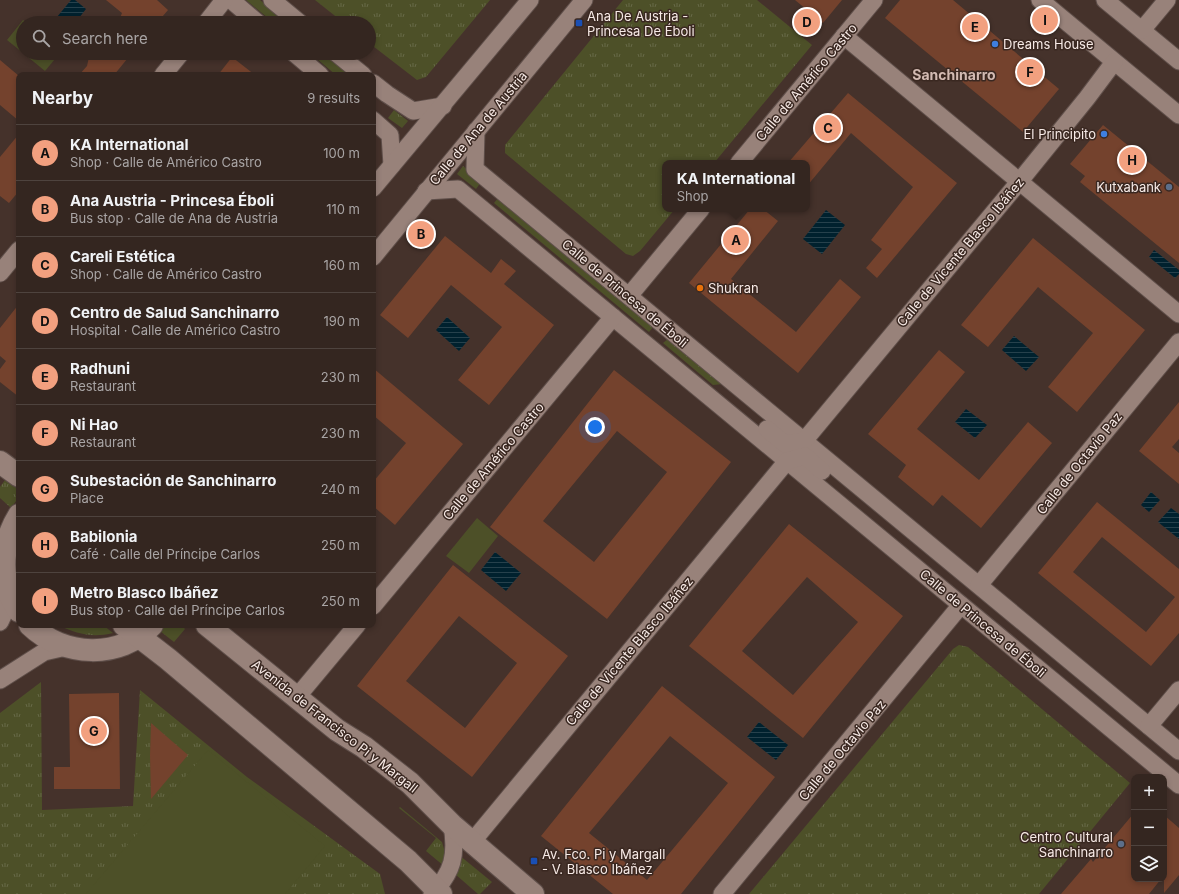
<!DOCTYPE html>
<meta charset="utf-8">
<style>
body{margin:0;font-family:Inter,sans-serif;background:#3c2e29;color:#f1f3f6}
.controls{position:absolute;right:12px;bottom:12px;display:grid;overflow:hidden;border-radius:8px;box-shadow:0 2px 6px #0003}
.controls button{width:36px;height:36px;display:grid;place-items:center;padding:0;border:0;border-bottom:1px solid #4e433e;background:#342620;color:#f1f3f6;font:20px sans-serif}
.you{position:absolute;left:595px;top:427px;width:14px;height:14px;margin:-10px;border:3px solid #fff;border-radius:50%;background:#1a73e8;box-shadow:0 0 0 6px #1a73e833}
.badge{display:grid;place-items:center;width:26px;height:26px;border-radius:50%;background:#f2a07f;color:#111;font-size:13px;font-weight:700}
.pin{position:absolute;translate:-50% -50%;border:2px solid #fff;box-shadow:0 1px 4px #0006}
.popup{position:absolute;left:662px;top:160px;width:148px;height:52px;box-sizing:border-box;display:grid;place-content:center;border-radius:8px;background:#342620;filter:drop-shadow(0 1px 3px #0005);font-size:13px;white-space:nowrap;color:#a9a5a5}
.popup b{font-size:15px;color:#f1f3f6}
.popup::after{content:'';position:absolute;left:50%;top:100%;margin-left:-8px;border:8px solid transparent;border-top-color:#342620}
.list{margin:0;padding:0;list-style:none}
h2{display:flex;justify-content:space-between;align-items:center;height:52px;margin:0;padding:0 16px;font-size:17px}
h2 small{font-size:13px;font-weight:400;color:#a9a5a5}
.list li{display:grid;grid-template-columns:26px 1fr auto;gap:12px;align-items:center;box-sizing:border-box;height:56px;padding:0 16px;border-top:1px solid #4e433e}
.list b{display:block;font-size:15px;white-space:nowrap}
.list p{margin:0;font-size:13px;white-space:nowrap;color:#a9a5a5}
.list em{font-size:13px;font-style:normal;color:#a9a5a5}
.icon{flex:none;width:22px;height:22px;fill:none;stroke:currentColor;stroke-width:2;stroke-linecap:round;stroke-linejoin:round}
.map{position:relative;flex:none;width:1179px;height:894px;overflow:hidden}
.search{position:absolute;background:#342620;box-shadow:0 2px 6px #0003;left:16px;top:16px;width:360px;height:44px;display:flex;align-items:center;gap:10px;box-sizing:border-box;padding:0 14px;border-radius:22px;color:#a9a5a5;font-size:15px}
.panel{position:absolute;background:#342620;box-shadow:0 2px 6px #0003;left:16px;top:72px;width:360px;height:556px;border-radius:8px}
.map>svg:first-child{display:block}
.grass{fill:url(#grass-tufts)}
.pitch{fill:#4d5028}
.water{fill:url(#water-rules)}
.building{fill:#74422d;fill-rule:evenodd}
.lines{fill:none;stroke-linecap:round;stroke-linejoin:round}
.street-casing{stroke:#5f4f4a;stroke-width:19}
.secondary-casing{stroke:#5f4f4a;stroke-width:24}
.street{stroke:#98827a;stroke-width:17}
.secondary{stroke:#98827a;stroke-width:22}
.transit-dot{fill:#1a4fb4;stroke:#3a2821;stroke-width:1.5}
.shop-dot{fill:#3f7fe0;stroke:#3a2821;stroke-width:1.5}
.service-dot{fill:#5c6f8a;stroke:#3a2821;stroke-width:1.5}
.food-dot{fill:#e8710a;stroke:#3a2821;stroke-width:1.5}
.labels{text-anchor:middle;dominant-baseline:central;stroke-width:3;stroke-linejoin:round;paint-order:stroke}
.poi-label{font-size:13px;fill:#f7eae6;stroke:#3a2821;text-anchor:start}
.street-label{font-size:13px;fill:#f7eae6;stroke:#3a2821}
.neighbourhood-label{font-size:14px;font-weight:bold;fill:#d2bab2;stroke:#3a2821}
</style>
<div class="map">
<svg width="1179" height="894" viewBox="0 0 1179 894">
<defs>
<pattern id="grass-tufts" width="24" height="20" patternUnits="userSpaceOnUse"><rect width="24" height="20" fill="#4d5028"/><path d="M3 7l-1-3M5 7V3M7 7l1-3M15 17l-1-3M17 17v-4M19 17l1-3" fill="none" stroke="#676947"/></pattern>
<pattern id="water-rules" width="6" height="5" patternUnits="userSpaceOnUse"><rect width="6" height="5" fill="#00212e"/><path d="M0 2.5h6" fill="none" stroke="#26414c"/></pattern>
</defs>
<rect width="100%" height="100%" fill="#45322b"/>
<!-- grass -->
<g class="grass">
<polygon points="246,0 260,0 288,23 274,23"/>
<polygon points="315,0 490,0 426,77 417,80 369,43 369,23 344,23"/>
<polygon points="623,0 757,0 812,45 714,163 665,163 665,209 675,209 640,251 633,256 626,254 505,153 505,145"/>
<polygon points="310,53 325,53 352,75 336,75"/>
<polygon points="394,110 408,121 402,128 388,118"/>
<polygon points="463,166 481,182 476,189 457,174"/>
<polygon points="499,197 654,326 649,332 494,203"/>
<polygon points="668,339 723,384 713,385 663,343"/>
<polygon points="5,480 19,490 19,497 11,508 0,498 0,487"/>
<path d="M58 625H103L113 633C92 638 77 634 58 625Z"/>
<polygon points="167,625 181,625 185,629 174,642 160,631"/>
<polygon points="959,645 968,647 1130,783 1039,894 749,894 953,649"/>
<polygon points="41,682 42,810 133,806 140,690 247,777 380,874 385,894 0,894 0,713"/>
<polygon points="400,807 442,842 446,856 444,866 426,851 436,838 399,808"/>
<polygon points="459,855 492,882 480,894 478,894 455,874"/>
</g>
<!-- pitch -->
<g class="pitch">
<polygon points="23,20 27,23 23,23 23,53 7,40"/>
<polygon points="23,53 60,53 45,71"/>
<polygon points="477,518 498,536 469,573 446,556"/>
<polygon points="208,750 325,846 285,894 86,894"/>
</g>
<!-- water -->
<g class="water">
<polygon points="71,0 75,0 86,9 75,23 52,23"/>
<polygon points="826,210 845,225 822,254 803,239"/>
<polygon points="1154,250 1179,270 1179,274 1175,278 1149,257"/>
<polygon points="447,317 470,338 459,351 436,330"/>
<polygon points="1014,336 1039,357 1026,371 1002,350"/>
<polygon points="966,409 987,425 975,438 955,422"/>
<polygon points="1151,492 1160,500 1149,512 1141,505"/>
<polygon points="1171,508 1179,514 1179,539 1158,522"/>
<polygon points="495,552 521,573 506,591 481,570"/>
<polygon points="759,722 788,745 776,760 747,737"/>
</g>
<!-- building -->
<g class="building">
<polygon points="106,0 157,0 168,10 157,23 118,23 122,13"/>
<polygon points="795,0 842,0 823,23"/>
<polygon points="900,0 953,0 1059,89 1023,132 885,18"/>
<polygon points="92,53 132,53 114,75 79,75 87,66 89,57"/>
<polygon points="232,57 255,75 218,75"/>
<polygon points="0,60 19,76 19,121 0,105"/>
<polygon points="848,93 957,183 877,278 866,268 882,249 871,240 913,187 851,133 807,186 807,163 788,163"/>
<polygon points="1103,125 1179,187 1179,263 1080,182 1085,176 1070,164"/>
<polygon points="19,134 19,191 9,203 0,196 0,157"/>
<polygon points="750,209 763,209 778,221 731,279 796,332 840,279 861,297 798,373 689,283"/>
<polygon points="445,236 491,273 501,259 516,271 504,284 554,325 489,405 458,380 502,327 451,285 408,338 380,315"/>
<polygon points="1033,238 1145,330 1077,412 1048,387 1093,333 1038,287 988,347 961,325"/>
<polygon points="19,304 19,397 0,382 0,369 6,361 0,356 0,328"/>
<polygon points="939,350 965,372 917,429 979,480 1028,422 1052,443 981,528 942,495 933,506 898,477 906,465 868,434"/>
<polygon points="373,368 463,444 395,525 373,506 373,482 406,443 373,415"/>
<path d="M614 370 731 462 607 619 490 527ZM617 431 667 472 594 562 543 521Z"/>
<polygon points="1179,402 1179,439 1172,447 1179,453 1179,484 1139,451"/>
<path d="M1097 502 1179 569V633L1151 666 1038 573ZM1102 537 1175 597 1146 632 1073 572Z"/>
<path d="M789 524 903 616 803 738 689 646ZM807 577 858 622 793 695 742 651Z"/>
<path d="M453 565 568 656 472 777 357 686ZM459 616 517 663 465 728 406 681Z"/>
<path d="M662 686 775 777 681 894H613L541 836ZM670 736 728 783 647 880 589 833Z"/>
<polygon points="119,693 120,789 54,789 54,767 70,767 69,694"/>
<polygon points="151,723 188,755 151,799 150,755"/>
<polygon points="1134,813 1134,879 1161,879 1149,894 1061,894 1091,859 1093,862"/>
<polygon points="1164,815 1179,828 1179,875 1164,893"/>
</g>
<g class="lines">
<!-- street casing -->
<g class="street-casing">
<g id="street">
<polyline points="231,0 258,23"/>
<polyline points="272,0 300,23"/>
<polyline points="1040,0 1179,115"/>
<polyline points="1105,0 1179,61"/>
<polyline points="206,23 224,0"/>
<polyline points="1142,30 1167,0"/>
<polyline points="844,36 1179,314"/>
<polyline points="294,53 320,75"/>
<polyline points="336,53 363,75"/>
<polyline points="163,75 181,53"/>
<polyline points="373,83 387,94 413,111 443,106"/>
<polyline points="373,120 390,135 392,165"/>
<polyline points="476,131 475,169 1179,751"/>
<polyline points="739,163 874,0"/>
<polyline points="373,188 530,0"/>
<polyline points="426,191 458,189 1179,785"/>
<polyline points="373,257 584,0"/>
<polyline points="0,273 19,250"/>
<polyline points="629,296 701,209"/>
<polyline points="767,429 785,444 804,441 1019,182 1087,98 1114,62"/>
<polyline points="979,585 1179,342"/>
<polyline points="373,606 613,317"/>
<polyline points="0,622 7,607 10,595"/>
<polyline points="0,680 44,652 66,647"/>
<polyline points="297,697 357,625"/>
<polyline points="1149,726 1179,690"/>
<polyline points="472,842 787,461 805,456 822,471"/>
<path d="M432 894C453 872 457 855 452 825"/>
<polyline points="722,894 961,605"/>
</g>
</g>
<!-- secondary casing -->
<g class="secondary-casing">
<g id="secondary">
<polyline points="0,462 19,476"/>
<path d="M19 515C4 539 0 568 10 595 12 601 16 606 19 611"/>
<path d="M30 625C63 657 120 660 152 625"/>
<polyline points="124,625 168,659 408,861 441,894"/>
<polyline points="207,625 337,730 364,747 410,783 452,825 533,894"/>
</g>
</g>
<!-- street -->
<use href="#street" class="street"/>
<!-- secondary -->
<use href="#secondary" class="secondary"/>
</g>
<!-- markers -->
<g class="transit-dot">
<rect x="575" y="19" width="8" height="8" rx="2"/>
<rect x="530" y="857" width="8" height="8" rx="2"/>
</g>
<g class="shop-dot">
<circle cx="995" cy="44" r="4"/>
<circle cx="1104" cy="134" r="4"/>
</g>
<g class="service-dot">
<circle cx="1169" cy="187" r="4"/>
<circle cx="1121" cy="844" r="4"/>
</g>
<circle class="food-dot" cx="700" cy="288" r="4"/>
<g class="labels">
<!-- poi labels -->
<g class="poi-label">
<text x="587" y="16">Ana De Austria -<tspan x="587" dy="15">Princesa De Éboli</tspan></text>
<text x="1003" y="44">Dreams House</text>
<text x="1096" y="134" text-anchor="end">El Principito</text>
<text x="1161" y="187" text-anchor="end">Kutxabank</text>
<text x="708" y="288">Shukran</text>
<text x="1113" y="837" text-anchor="end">Centro Cultural<tspan x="1113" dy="15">Sanchinarro</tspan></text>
<text x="542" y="854">Av. Fco. Pi y Margall<tspan x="542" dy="15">- V. Blasco Ibáñez</tspan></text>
</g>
<!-- street labels -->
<g class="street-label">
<text transform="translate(806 82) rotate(-50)">Calle de Américo Castro</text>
<text transform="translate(478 128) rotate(-50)">Calle de Ana de Austria</text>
<text transform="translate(960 252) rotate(-50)">Calle de Vicente Blasco Ibáñez</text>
<text transform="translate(625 293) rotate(40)">Calle de Princesa de Éboli</text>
<text transform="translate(493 461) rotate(-50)">Calle de Américo Castro</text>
<text transform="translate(1079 463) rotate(-51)">Calle de Octavio Paz</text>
<text transform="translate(983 623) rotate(40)">Calle de Princesa de Éboli</text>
<text transform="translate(629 651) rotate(-50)">Calle de Vicente Blasco Ibáñez</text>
<text transform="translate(335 726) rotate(38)">Avenida de Francisco Pi y Margall</text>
<text transform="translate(842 750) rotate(-50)">Calle de Octavio Paz</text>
</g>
<!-- neighbourhood labels -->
<g class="neighbourhood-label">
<text x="954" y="74">Sanchinarro</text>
</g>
</g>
</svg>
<div class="controls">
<button>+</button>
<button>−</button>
<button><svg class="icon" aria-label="layers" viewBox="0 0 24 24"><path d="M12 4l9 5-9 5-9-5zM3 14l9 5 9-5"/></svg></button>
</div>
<div class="you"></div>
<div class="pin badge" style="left:736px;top:240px">A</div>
<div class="popup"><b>KA International</b>Shop</div>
<div class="pin badge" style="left:421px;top:234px">B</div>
<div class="pin badge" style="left:828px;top:128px">C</div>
<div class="pin badge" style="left:807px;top:22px">D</div>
<div class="pin badge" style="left:975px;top:27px">E</div>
<div class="pin badge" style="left:1030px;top:72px">F</div>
<div class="pin badge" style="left:94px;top:731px">G</div>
<div class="pin badge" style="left:1132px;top:160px">H</div>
<div class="pin badge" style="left:1045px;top:20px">I</div>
<div class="search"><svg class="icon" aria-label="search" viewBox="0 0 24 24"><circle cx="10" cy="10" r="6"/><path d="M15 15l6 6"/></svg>Search here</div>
<section class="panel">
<h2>Nearby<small>9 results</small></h2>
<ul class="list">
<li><span class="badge">A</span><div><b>KA International</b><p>Shop · Calle de Américo Castro</p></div><em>100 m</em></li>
<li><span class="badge">B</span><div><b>Ana Austria - Princesa Éboli</b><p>Bus stop · Calle de Ana de Austria</p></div><em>110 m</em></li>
<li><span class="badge">C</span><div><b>Careli Estética</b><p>Shop · Calle de Américo Castro</p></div><em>160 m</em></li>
<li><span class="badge">D</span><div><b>Centro de Salud Sanchinarro</b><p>Hospital · Calle de Américo Castro</p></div><em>190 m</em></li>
<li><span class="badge">E</span><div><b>Radhuni</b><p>Restaurant</p></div><em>230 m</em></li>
<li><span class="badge">F</span><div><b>Ni Hao</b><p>Restaurant</p></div><em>230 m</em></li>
<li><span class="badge">G</span><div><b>Subestación de Sanchinarro</b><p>Place</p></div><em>240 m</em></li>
<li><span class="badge">H</span><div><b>Babilonia</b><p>Café · Calle del Príncipe Carlos</p></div><em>250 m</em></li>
<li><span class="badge">I</span><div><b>Metro Blasco Ibáñez</b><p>Bus stop · Calle del Príncipe Carlos</p></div><em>250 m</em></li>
</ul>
</section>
</div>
